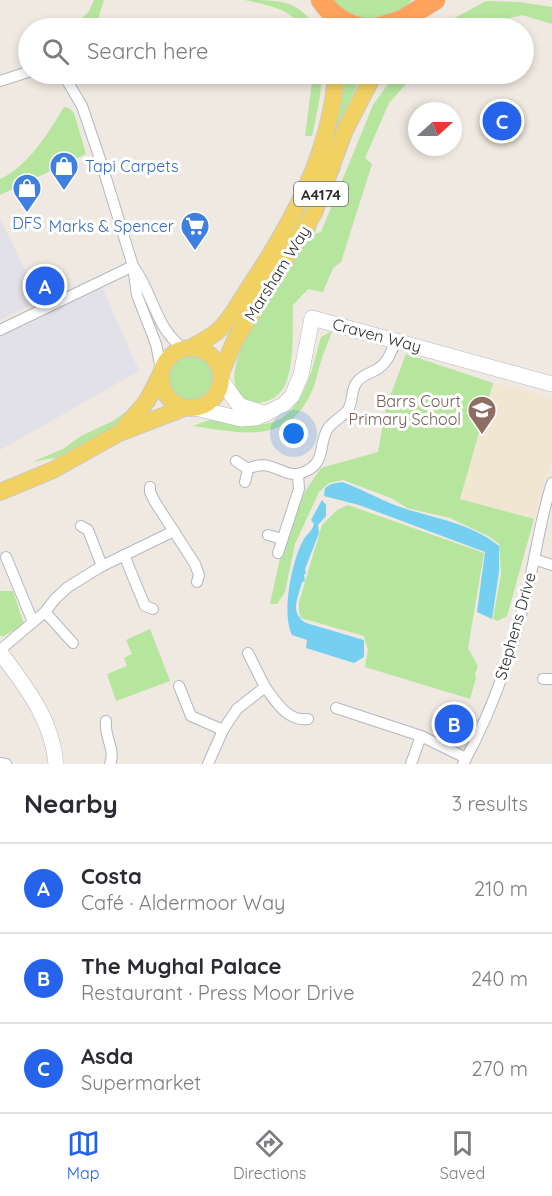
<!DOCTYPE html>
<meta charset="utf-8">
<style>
body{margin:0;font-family:Quicksand,sans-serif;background:#f2f2f3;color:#2b2b33}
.compass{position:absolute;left:408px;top:102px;width:54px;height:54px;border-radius:50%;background:#fff;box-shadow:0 3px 9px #0003;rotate:69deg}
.you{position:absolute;left:294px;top:434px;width:21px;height:21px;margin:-15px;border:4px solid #fff;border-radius:50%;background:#1a73e8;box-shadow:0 0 0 9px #1a73e833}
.badge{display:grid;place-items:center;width:39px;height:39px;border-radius:50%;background:#2563eb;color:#fff;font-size:20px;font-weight:700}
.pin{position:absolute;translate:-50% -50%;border:3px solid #fff;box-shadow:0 2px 6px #0006}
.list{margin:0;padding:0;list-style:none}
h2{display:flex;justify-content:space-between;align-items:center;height:78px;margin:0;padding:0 24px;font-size:26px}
h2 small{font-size:20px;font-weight:400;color:#7c7c81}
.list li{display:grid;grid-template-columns:39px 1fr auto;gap:18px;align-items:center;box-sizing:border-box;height:90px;padding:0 24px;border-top:2px solid #e1e1e2}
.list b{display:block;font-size:22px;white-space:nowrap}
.list p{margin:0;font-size:20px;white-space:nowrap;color:#7c7c81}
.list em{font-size:20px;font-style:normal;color:#7c7c81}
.icon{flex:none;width:33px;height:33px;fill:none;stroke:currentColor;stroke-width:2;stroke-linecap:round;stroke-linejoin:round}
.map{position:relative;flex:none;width:552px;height:764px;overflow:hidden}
.search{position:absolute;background:#fff;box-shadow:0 3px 9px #0003;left:18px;right:18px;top:18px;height:66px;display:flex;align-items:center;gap:15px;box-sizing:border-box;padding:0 21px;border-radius:33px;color:#7c7c81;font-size:22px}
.sheet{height:348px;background:#fff}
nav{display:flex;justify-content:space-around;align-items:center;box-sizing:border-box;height:84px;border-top:2px solid #e1e1e2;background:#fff;font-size:16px;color:#7c7c81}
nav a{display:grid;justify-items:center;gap:3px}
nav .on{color:#2563eb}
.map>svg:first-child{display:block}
.industrial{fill:#e3e1e8}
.education{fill:#f0e6d1}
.green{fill:#b6e59e}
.water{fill:#75cff0}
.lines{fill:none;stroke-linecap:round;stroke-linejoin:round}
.street-casing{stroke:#b4b7c1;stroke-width:12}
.secondary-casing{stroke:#b4b7c1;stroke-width:16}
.primary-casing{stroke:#c9c9c9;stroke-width:18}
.highway-casing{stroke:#c9c9c9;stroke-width:21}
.street{stroke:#fff;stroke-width:10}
.secondary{stroke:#fff;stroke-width:15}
.primary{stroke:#f2d163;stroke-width:16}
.highway{stroke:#ffa35c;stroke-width:20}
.labels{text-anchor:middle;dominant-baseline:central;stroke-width:6;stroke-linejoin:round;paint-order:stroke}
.shield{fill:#fff;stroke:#6d6d6d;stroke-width:1.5}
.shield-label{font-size:15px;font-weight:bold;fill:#2e2e2e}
.shop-label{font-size:16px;fill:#366cbe;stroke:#fff;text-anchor:start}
.street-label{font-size:16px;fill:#2e2e2e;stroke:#fff}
.education-label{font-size:16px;fill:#785e54;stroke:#fff;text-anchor:end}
</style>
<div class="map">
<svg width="552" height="764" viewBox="0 0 552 764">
<rect width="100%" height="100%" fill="#efe9e1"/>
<!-- industrial -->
<g class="industrial">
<polygon points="0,218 40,301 0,320"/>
<polygon points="102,287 139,371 0,450 0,337"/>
</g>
<!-- education -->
<polygon class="education" points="428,361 493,383 552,398 552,459 534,519 459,499"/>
<!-- green -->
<g class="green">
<polygon points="94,0 104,0 95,28 73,28 89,11"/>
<path d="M245 0C279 0 300 0 315 28H302C291 8 265 5 245 0Z"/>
<path d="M332 0H412C383 29 361 26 332 0Z"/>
<polygon points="486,1 519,2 552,7 552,24 522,15 469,28 440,28 449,21"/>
<polygon points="313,74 322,74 320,97 312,136 305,136"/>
<polygon points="346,74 362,74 343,116 329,154 324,148 339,118"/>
<path d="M395 74H415L389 103 365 158 372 164 341 262 333 268 323 292 308 289 293 305C292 330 295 358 286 383 277 406 242 412 235 384 232 372 239 356 242 344L306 237 340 165 341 168 317 226 315 234 321 232 373 105Z"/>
<path d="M64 107 69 108 74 113 86 154 0 195V179C28 167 49 132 64 107Z"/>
<path d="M332 331C329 341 324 351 321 361 318 371 316 383 311 393 287 445 241 433 193 426 199 424 205 421 211 420 227 418 246 425 262 424 303 422 312 368 321 337Z"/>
<polygon points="406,354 493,383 460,499 534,519 507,616 498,621 493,619 501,574 499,544 490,537 450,518 407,508 391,498 343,480 329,483 319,492 295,544 285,592 277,604 270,604 286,531 306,490 321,468 378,452 386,407"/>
<circle cx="192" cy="378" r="23"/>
<polygon points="134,406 121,424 89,444 59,457 32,462 63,449 81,436 113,421"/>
<polygon points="348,505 484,553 468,648 478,666 475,674 476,678 470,699 365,667 368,650 364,636 301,618 299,612 299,602 322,525 337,510"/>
<polygon points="0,591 13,591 24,624 4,636 0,636"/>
<polygon points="150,629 170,681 116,701 107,674 127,666 124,658 132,654 126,640"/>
</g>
<!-- water -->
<g class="water">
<path d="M342 482C362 489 382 501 403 508 436 519 471 523 499 546V572L492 619 477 612 485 552 359 505 324 496 325 488 331 484Z"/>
<path d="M322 500 326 505V516L318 525 319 533 305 569 306 573 304 575 305 581 302 582C298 599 289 612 306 623L364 640V657L354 663 306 648 307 640 292 635C281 614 292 559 304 539 308 533 312 531 314 524L311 520Z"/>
</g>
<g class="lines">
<!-- street casing -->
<g class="street-casing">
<g id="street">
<polyline points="39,74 51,77 59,74"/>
<polyline points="63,74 82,106 101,162 133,266 137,295 156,344 161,369"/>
<polyline points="0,81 28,72"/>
<path d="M135 269C153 294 156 329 183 348"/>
<polyline points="0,330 133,266"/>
<polyline points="236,461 248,469"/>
<path d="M245 482 248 469C273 456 283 481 304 472 328 462 317 443 329 427 334 421 342 417 347 411 354 403 350 390 357 382 361 376 370 373 376 370 388 363 391 352 396 340"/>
<polyline points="150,487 150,492 155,502 195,564 199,575 197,582"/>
<polyline points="81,526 88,530 102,566"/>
<polyline points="268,535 282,539"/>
<polyline points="278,553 299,489 298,474"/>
<polyline points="124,555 145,606 153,609"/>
<polyline points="6,557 33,622"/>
<polyline points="534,559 552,565"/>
<polyline points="45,612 73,643"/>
<polyline points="0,650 45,612 55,599 68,587 102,566 174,531"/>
<polyline points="543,679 552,679"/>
<polyline points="179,686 191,716 223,730"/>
<path d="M265 687C276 702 288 722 308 719"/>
<polyline points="336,708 421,736 466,758"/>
<path d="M106 721C104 738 116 749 110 764"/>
<polyline points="0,763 6,764"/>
<polyline points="208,764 223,730 237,709 265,687 248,653"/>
<polyline points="411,764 421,736"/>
<path d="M463 764C494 708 515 645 529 582 537 549 541 516 552 483"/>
</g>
</g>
<!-- secondary casing -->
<g class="secondary-casing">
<g id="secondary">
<polyline points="221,380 239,405 266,414"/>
<polyline points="195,408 241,419 256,418 283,405 292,396 301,375 312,318 552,384"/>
<path d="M0 652C26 687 52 719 56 764"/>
</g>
</g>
<!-- primary casing -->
<g class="primary-casing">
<g id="primary">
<circle cx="191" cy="378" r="30"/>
<path d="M190 348C201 342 212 337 221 328 233 315 242 298 252 283 294 220 331 150 336 74"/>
<polyline points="221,373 235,340 314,213 345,130 374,74"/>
<polyline points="124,428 147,401 161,374"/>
<polyline points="0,492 53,470 119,433 184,408"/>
</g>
</g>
<!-- highway casing -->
<g class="highway-casing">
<g id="highway">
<path d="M321 0C331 15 347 26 365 28"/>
<polyline points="376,28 402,20 435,0"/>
</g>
</g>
<!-- street -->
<use href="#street" class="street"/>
<!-- secondary -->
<use href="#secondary" class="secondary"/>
<!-- primary -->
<use href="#primary" class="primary"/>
<!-- highway -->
<use href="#highway" class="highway"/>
</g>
<!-- icons -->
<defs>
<g id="shop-pin" transform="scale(1.5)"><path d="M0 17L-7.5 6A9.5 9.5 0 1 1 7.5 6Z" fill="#3f7fe0" stroke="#fff"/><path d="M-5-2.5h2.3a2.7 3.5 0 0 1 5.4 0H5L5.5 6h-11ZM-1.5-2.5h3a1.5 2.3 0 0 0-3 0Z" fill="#fff"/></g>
<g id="supermarket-pin" transform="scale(1.5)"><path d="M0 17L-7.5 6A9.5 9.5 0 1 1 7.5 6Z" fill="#3f7fe0" stroke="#fff"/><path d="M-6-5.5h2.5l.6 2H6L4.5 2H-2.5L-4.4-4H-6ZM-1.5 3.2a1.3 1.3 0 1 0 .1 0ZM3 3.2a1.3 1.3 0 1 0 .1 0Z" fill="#fff"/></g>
<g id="school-pin" transform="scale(1.5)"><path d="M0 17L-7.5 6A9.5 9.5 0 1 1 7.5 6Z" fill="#8d6e63" stroke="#fff"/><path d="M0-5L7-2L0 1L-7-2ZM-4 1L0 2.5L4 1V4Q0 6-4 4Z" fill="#fff"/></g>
</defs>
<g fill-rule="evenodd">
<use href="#shop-pin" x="64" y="166"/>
<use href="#shop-pin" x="27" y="188"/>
<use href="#supermarket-pin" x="195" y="226"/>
<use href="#school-pin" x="482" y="410"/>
</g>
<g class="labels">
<!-- shield labels -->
<rect class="shield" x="294" y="182" width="54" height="24" rx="4.5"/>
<g class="shield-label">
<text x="321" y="194">A4174</text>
</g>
<!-- shop labels -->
<g class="shop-label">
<text x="85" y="166">Tapi Carpets</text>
<text x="27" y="223" text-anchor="middle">DFS</text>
<text x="174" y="226" text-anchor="end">Marks &amp; Spencer</text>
</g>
<!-- street labels -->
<g class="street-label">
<text transform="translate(277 273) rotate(-58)">Marsham Way</text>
<text transform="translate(377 335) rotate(15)">Craven Way</text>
<text transform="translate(515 626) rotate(-74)">Stephens Drive</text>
</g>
<!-- education labels -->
<g class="education-label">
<text x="461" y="401">Barrs Court<tspan x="461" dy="18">Primary School</tspan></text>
</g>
</g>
</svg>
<svg class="compass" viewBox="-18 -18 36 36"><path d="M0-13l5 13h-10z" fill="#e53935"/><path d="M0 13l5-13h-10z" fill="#7c7c81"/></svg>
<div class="you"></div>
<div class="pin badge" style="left:45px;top:286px">A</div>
<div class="pin badge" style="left:454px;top:724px">B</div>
<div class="pin badge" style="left:502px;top:121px">C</div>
<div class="search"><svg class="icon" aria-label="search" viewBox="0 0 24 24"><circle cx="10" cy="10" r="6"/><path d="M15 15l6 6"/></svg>Search here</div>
</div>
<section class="sheet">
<h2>Nearby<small>3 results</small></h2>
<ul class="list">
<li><span class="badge">A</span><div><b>Costa</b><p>Café · Aldermoor Way</p></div><em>210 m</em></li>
<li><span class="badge">B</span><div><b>The Mughal Palace</b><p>Restaurant · Press Moor Drive</p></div><em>240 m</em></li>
<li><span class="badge">C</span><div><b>Asda</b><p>Supermarket</p></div><em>270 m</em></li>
</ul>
</section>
<nav>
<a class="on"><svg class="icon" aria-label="map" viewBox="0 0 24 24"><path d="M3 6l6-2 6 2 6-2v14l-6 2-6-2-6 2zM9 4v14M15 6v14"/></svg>Map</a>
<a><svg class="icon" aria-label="directions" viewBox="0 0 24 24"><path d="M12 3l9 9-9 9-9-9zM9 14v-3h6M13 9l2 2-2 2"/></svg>Directions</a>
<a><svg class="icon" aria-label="saved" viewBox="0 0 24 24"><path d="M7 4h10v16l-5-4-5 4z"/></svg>Saved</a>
</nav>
